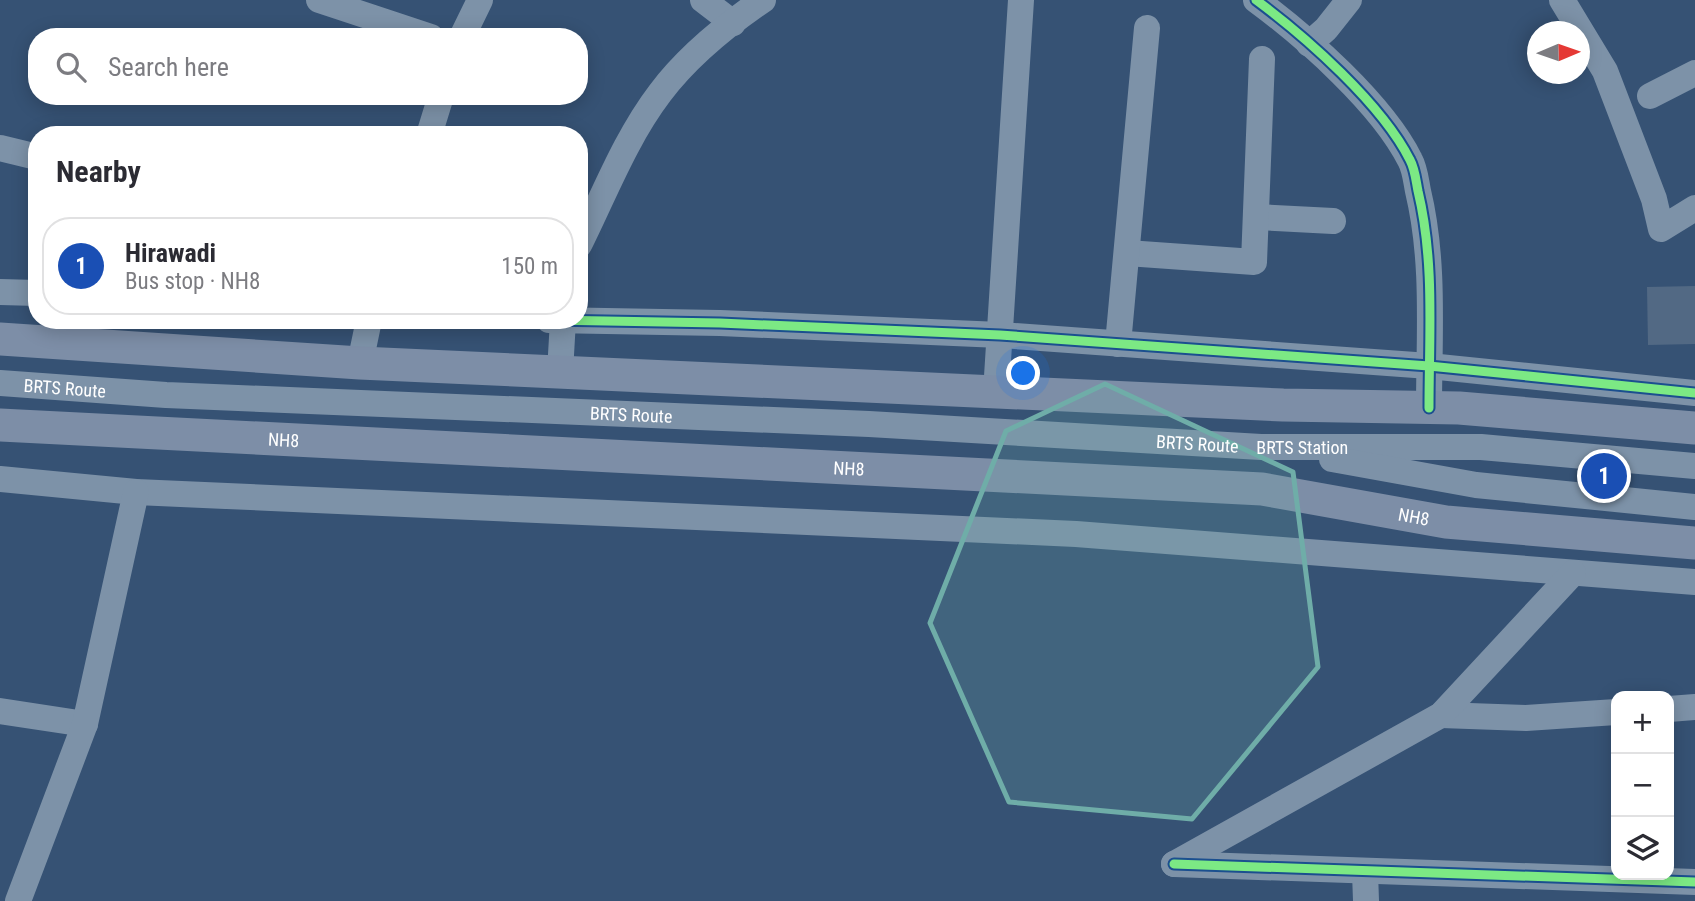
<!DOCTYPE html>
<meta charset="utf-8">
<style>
body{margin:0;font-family:"Roboto Condensed",sans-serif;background:#f2f2f3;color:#2b2b33}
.controls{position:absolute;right:21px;bottom:21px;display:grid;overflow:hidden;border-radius:14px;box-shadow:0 4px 18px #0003}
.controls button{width:63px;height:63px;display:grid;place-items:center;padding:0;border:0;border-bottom:2px solid #e1e1e2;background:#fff;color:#2b2b33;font:35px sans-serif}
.compass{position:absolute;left:1527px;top:21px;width:63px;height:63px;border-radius:50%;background:#fff;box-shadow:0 4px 18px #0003;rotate:88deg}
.you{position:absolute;left:1024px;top:374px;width:24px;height:24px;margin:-18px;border:5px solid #fff;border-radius:50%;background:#1a73e8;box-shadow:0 0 0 10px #1a73e833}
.badge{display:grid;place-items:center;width:46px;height:46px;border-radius:50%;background:#6b6f79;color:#fff;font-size:23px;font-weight:700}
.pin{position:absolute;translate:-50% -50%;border:4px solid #fff;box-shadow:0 2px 7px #0006}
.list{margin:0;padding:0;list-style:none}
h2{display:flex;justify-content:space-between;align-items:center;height:91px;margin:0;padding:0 28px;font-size:30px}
h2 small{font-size:23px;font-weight:400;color:#7c7c81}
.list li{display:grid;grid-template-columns:46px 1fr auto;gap:21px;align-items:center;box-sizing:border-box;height:98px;margin:0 14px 14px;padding:0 14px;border:2px solid #e1e1e2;border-radius:28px}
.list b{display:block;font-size:26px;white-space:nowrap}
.list p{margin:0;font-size:23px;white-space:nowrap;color:#7c7c81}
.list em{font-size:23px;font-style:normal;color:#7c7c81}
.icon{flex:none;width:38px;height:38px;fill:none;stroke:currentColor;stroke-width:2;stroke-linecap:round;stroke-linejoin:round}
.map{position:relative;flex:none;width:1695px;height:901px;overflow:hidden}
.search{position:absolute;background:#fff;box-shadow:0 4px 18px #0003;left:28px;top:28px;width:560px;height:77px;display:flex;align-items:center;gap:18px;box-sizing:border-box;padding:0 24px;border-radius:28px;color:#7c7c81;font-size:26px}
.panel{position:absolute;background:#fff;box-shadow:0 4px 18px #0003;left:28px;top:126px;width:560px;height:203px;border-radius:28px}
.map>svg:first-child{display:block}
.building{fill:#526984}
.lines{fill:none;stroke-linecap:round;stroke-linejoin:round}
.minor{stroke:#7d92a8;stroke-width:26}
.major{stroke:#7d8ea7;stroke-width:33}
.cycleway-casing{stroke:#1b4f8f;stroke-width:13}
.cycleway{stroke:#7ce984;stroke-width:9}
.marked{fill:#6fada8;fill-opacity:0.2;stroke:#6fada8;stroke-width:5;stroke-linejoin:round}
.labels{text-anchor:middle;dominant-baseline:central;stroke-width:6;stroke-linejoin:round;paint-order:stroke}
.street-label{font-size:18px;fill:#fff;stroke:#1b4f8f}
</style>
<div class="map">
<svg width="1695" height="901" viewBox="0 0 1695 901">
<rect width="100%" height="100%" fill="#365274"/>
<!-- building -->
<polygon class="building" points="1695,286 1695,344 1648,345 1647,287"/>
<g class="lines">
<!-- minor -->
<g class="minor">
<polyline points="319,0 431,37"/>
<polyline points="703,0 733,23"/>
<path d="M1256 0C1306 37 1382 104 1410 160 1415 169 1416 181 1418 191 1435 262 1429 335 1429 408"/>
<polyline points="1562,0 1605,71 1654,199 1661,229 1695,208"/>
<polyline points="462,37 480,0"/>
<polyline points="1309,44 1326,29 1349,0"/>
<polyline points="1650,96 1695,73"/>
<polyline points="429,135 441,96"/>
<polyline points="0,148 37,157"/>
<polyline points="1256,217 1333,221"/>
<path d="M579 245C604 195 625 139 660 93 687 57 725 26 763 0"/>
<polyline points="1127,253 1254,262 1262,59"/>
<polyline points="0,292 37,293"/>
<polyline points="549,320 720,323 1000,335 1429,366 1695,393"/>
<polyline points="1118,344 1147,28"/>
<polyline points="360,363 369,320"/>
<polyline points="560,372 563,320"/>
<path id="s1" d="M0 383 166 395 869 424 1261 447H1481L1695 466"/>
<polyline points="996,392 1021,0"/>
<polyline points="1332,459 1476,485 1695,507"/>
<polyline points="0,479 136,492 1076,534 1695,582"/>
<polyline points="1669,709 1695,707"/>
<polyline points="0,711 85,724"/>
<polyline points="1441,715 1526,718 1616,712"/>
<polyline points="1174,864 1695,882"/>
<polyline points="1174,864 1441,715 1573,573"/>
<polyline points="1365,872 1366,901"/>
<polyline points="18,901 85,724 136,492"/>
</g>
<!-- major -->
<g class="major">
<polyline points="0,339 360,363 1283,405 1459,408 1695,428"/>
<path id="s2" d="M0 425 1262 489 1446 522 1695 543"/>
</g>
<!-- cycleway casing -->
<g class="cycleway-casing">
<g id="cycleway">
<path d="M1256 0C1306 37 1382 104 1410 160 1415 169 1416 181 1418 191 1435 262 1429 335 1429 408"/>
<polyline points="549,320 720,323 1000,335 1429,366 1695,393"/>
<polyline points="1174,864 1695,882"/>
</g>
</g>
<!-- cycleway -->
<use href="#cycleway" class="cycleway"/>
</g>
<!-- marked area -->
<path class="marked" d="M1105 384 1293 472 1318 667 1192 819 1009 802 930 623 1006 431Z"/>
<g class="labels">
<!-- street labels -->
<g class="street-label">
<text stroke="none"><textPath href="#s1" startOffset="65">BRTS Route</textPath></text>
<text stroke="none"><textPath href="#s1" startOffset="632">BRTS Route</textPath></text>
<text stroke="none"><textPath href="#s2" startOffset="284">NH8</textPath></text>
<text stroke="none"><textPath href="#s1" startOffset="1199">BRTS Route</textPath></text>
<text stroke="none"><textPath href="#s1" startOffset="1304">BRTS Station</textPath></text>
<text stroke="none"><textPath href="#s2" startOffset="850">NH8</textPath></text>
<text stroke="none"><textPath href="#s2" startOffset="1418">NH8</textPath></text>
</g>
</g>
</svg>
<div class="controls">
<button>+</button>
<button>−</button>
<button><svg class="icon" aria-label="layers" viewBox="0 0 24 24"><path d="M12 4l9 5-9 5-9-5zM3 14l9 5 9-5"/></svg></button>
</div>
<svg class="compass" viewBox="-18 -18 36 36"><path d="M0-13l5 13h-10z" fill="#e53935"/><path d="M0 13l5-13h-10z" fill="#7c7c81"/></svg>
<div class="you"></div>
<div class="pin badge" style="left:1604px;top:476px;background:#1a4fb4">1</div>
<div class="search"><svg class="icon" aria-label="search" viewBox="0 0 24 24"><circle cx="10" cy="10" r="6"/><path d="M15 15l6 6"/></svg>Search here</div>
<section class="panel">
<h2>Nearby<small></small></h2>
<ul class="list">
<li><span class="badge" style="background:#1a4fb4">1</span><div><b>Hirawadi</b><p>Bus stop · NH8</p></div><em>150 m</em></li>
</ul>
</section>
</div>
